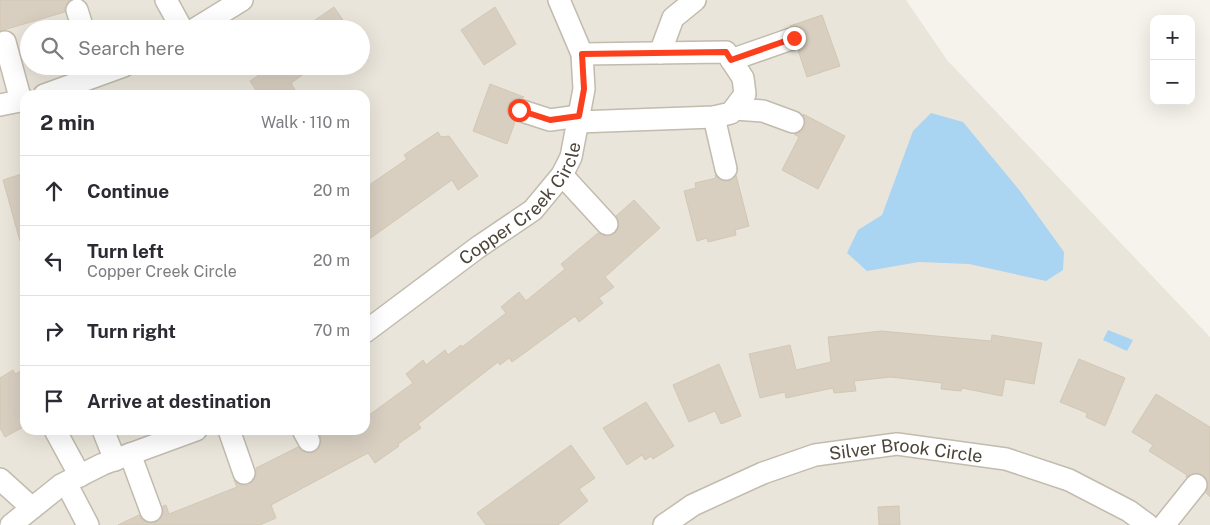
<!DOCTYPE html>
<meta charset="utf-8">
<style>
body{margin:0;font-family:"Public Sans",sans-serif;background:#f7f7f7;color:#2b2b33}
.controls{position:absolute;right:15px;top:15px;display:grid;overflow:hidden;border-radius:10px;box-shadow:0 5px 20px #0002}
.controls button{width:45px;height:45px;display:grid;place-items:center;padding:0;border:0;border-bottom:1px solid #e1e1e2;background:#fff;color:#2b2b33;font:25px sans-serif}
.stop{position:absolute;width:15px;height:15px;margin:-11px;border:4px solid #fc3f1d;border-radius:50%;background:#fff}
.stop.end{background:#fc3f1d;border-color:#fff;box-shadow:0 1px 5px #0008}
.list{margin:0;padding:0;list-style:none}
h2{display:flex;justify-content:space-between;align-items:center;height:65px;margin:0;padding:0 20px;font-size:21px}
h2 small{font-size:16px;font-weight:400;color:#7c7c81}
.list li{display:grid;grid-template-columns:32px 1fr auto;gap:15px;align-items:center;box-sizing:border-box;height:70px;padding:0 20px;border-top:1px solid #e1e1e2}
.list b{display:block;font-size:19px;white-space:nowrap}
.list p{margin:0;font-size:16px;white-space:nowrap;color:#7c7c81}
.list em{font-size:16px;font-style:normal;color:#7c7c81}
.icon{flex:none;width:28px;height:28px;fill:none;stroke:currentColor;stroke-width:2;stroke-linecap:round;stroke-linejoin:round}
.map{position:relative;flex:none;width:1210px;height:525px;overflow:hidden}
.search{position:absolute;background:#fff;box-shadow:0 5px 20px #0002;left:20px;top:20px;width:350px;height:55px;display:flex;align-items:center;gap:12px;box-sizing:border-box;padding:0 18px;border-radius:28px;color:#7c7c81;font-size:19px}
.panel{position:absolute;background:#fff;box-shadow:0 5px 20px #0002;left:20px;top:90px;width:350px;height:345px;border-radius:15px}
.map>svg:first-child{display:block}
.residential{fill:#eae5da;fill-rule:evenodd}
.water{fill:#a9d4f2}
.building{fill:#d8cfc1;stroke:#d3c7b4}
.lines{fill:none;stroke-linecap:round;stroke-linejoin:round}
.minor-casing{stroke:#c2bbae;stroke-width:24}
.minor{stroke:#fff;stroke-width:21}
.route{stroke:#fc3f1d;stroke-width:6}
.labels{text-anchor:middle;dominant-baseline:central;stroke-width:4;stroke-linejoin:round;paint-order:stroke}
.street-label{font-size:18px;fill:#4b4439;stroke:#fff}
</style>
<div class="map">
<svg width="1210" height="525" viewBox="0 0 1210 525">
<rect width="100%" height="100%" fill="#f6f3ec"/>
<!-- residential -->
<path class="residential" d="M0 0H906L947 60 1210 337V525H0ZM29 29H361V66H29ZM25 95H365V430H25Z"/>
<!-- water -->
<g class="water">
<polygon points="931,113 963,122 1020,191 1064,252 1063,270 1046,281 969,264 919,262 867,271 847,253 858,230 882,215 913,131"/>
<polygon points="1108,330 1133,340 1127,351 1103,340"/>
</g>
<!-- building -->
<g class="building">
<polygon points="0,0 70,0 65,7 65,12 0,31"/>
<polygon points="334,7 349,29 302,29"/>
<polygon points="495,7 516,44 484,65 461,30"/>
<polygon points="822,15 840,66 807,77 798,50 804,46 806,34 802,28 790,26"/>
<polygon points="253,66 315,66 291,83 298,95 259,95 250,81 259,75"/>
<polygon points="490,84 524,97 511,100 507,106 507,113 515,122 507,144 473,131"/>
<polygon points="803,114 845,136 818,189 782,170 799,137 794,134 801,132 805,127 805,120"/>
<polygon points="438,132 441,137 449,136 478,176 458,190 452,180 365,242 365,188 407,159 404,155"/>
<polygon points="25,173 25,240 20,241 3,180"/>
<polygon points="715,175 723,181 729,181 736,175 749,226 735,230 736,235 708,242 707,238 697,241 684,191 696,188 695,183 716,178"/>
<polygon points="634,200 660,228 605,277 614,287 599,298 603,303 579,322 575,316 512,362 509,358 500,365 498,362 418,424 421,428 398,444 399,446 375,463 368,453 271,505 276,518 260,525 118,525 139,515 143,521 155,523 163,514 163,506 166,505 169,514 237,487 234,480 241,485 249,485 256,476 256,468 298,447 308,453 315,452 321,442 320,435 328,430 365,430 365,418 413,383 406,374 423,360 426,365 445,350 448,355 461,345 462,347 506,313 501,307 519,292 526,301 565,269 561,264 598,233 609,236 615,233 619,227 616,216"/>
<polygon points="881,331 991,341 992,335 1042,343 1034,384 1005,379 1002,396 962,388 961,391 941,389 942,383 891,377 854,381 856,391 834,393 833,388 786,398 785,392 760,398 749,354 790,345 796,370 831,362 828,337"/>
<polygon points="1079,359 1125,378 1105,426 1086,417 1087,413 1060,402"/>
<polygon points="719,364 741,416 721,424 715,411 689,422 673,385"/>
<polygon points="25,369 25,426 5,437 0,428 0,378 13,370 15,374"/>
<polygon points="1156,394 1210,427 1210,497 1206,493 1208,486 1204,476 1197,473 1186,477 1187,475 1149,451 1153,445 1132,432"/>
<polygon points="646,402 674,446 653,459 651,456 645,460 642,455 627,465 603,428"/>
<polygon points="571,445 595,478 579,489 588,501 558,525 486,525 477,513"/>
<polygon points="899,506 900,525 879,525 878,507"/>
</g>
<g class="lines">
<!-- minor casing -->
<g class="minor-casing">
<g id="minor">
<polyline points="166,0 182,29"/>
<polyline points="77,10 83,29"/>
<polyline points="195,29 242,0"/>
<polyline points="5,42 21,101"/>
<polyline points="660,53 673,18 695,0"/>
<polyline points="731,60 794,38"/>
<polyline points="44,95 124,66"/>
<polyline points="0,105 25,100"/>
<polyline points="735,109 763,111 793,122"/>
<polyline points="519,110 550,120 579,116"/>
<polyline points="714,117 726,169"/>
<polyline points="578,122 714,117 731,113 745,94 743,78 726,52 582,54"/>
<polyline points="562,175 607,224"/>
<path id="s1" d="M365 332 477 248 533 210 562 175 571 157 584 89 582 54 559 0"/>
<polyline points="55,430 80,476"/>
<polyline points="103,430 115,460"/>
<polyline points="229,430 244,473"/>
<polyline points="303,430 309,441"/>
<polyline points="130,454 151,511"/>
<polyline points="0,479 32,508"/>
<polyline points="66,483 88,525"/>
<polyline points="11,525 61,485 103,464 196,430"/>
<path id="s2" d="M664 525 693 505 763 473 815 455 897 444 1006 459 1069 480 1129 511 1148 525"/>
<polyline points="1164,525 1196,485"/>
</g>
</g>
<!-- minor -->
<use href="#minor" class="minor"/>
</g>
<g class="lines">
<!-- route -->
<polyline class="route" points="519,110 550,120 579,116 584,89 582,54 726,52 731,60 794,38"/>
</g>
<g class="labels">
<!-- street labels -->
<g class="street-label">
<text stroke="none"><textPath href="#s1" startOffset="204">Copper Creek Circle</textPath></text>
<text stroke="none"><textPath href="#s2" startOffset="259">Silver Brook Circle</textPath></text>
</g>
</g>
</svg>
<div class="controls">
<button>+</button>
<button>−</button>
</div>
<div class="stop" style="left:519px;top:110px"></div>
<div class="stop end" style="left:794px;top:38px"></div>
<div class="search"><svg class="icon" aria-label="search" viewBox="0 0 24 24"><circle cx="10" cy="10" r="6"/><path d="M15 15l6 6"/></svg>Search here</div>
<section class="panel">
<h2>2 min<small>Walk · 110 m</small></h2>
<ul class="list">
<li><svg class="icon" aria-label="ahead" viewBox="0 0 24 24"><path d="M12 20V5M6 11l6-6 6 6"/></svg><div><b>Continue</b></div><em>20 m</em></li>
<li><svg class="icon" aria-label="left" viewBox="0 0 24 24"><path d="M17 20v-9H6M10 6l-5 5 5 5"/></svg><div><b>Turn left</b><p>Copper Creek Circle</p></div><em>20 m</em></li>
<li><svg class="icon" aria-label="right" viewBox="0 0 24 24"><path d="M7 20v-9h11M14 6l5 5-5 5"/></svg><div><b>Turn right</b></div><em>70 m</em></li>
<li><svg class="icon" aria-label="arrive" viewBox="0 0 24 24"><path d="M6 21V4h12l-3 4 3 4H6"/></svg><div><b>Arrive at destination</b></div></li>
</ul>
</section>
</div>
